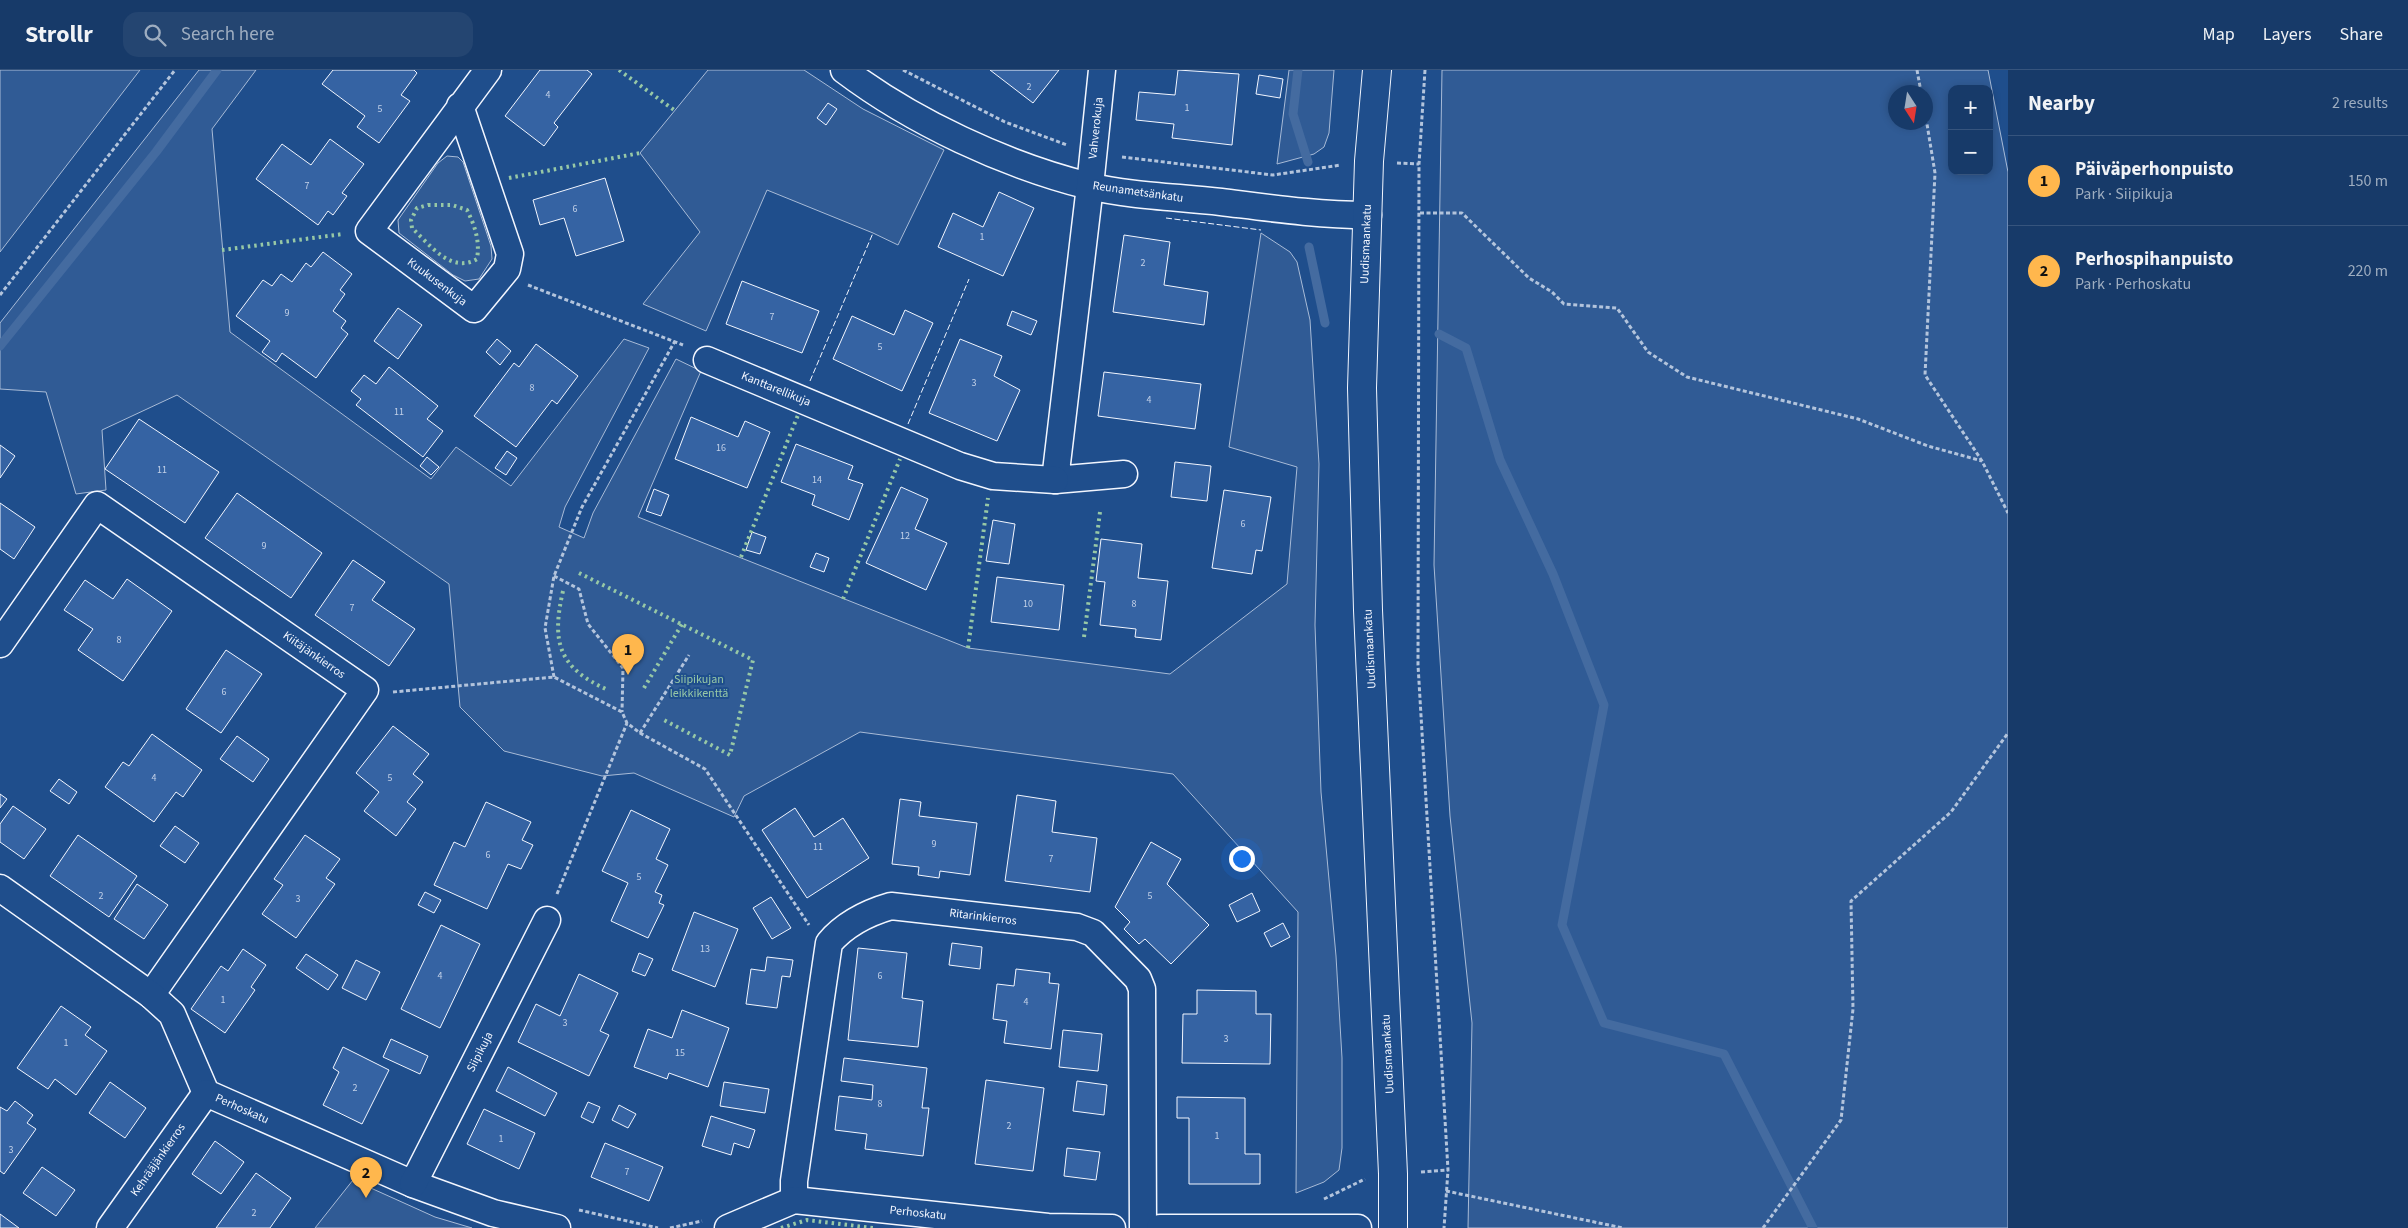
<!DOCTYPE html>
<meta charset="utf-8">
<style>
body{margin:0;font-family:"Source Sans 3",sans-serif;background:#244571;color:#f1f3f6}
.controls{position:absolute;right:15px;top:15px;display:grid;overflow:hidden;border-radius:10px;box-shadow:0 2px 8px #0003}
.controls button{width:45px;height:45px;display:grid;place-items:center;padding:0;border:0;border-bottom:1px solid #36547d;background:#173a69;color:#f1f3f6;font:25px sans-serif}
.compass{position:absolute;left:1888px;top:15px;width:45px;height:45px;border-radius:50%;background:#173a69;box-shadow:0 2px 8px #0003;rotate:168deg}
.you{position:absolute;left:1241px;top:788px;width:18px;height:18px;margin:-12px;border:4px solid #fff;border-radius:50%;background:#1a73e8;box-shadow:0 0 0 8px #1a73e833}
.badge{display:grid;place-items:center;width:32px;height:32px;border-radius:50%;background:#ffb74d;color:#111;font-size:16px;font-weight:700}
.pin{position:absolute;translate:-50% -41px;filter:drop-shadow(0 1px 2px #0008)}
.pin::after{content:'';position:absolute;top:26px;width:18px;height:15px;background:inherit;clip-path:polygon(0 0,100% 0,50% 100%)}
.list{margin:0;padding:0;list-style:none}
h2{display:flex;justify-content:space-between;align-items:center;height:65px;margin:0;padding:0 20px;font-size:21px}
h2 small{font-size:16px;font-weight:400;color:#9eadc0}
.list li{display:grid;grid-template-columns:32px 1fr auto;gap:15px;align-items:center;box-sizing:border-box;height:90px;padding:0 20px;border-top:1px solid #36547d}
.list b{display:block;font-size:19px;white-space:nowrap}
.list p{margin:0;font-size:16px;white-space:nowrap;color:#9eadc0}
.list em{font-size:16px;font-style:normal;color:#9eadc0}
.icon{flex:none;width:28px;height:28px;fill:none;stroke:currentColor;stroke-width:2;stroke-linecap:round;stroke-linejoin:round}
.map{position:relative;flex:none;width:2008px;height:1158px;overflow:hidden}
header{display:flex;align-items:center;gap:30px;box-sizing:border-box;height:70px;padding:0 25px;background:#173a69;border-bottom:1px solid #36547d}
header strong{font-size:24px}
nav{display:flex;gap:28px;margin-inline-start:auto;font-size:18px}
.search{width:350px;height:45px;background:#244571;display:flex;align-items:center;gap:12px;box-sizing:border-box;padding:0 18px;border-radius:15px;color:#9eadc0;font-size:19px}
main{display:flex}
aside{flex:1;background:#173a69}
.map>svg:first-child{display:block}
.built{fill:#305b95;stroke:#a8bbd7;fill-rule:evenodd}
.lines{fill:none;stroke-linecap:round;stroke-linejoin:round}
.stream{stroke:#446ba0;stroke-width:9}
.building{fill:#3563a3;stroke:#f2f6ff}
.street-casing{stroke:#f2f6ff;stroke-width:29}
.secondary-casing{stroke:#f2f6ff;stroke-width:30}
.path{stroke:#b3c4dc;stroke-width:3;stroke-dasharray:4 2.5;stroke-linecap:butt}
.street{stroke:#1f4e8c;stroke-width:26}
.secondary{stroke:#1f4e8c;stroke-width:28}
.hedge{stroke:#97c8a6;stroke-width:4;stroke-dasharray:2.5 4;stroke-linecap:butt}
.fence{stroke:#f2f6ff;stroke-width:1;stroke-dasharray:6 2.5;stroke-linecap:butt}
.labels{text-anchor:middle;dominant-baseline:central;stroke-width:4;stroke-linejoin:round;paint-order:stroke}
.number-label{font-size:10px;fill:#c3d1e8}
.street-label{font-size:12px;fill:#f2f6ff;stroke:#1f4e8c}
.park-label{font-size:12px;fill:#97c8a6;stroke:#1f4e8c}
</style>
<header>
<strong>Strollr</strong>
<div class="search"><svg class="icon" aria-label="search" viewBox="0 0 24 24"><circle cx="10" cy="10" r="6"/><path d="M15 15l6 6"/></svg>Search here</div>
<nav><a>Map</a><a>Layers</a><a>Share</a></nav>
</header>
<main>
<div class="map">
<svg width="2008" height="1158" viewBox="0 0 2008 1158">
<rect width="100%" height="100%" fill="#1f4e8c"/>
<!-- built -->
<g class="built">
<polygon points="0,0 140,0 0,182"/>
<polygon points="199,0 256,0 212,59 230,262 431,409 456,377 511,416 624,269 649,278 565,437 559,457 584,468 593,443 676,289 701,301 638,447 968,578 1170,604 1287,514 1297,397 1229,377 1261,163 1290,182 1297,192 1310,250 1319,394 1315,555 1321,722 1336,886 1342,988 1342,1078 1339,1100 1324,1112 1296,1123 1298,842 1173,704 860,662 744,726 734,747 634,703 602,706 504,681 460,637 449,514 177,325 102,360 106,420 76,424 46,322 0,319 0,253"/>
<polygon points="708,0 804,0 863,39 944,80 898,175 873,163 767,120 706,261 643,234 700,162 640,83"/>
<polygon points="1289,0 1334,0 1329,63 1324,77 1314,84 1277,94"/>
<path d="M1442 0H1988L2008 102V1158H1468L1472 953 1450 746 1434 495ZM1952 19H1989V101H1952ZM1896 22H1926V52H1896Z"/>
<polygon points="447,86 458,87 463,92 491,176 492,189 479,209 465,211 453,205 399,163 398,150 438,93"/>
<polygon points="353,1110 435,1147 472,1158 315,1158"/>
</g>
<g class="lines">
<!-- stream -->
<g class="stream">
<polyline points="1298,0 1293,44 1308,92"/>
<polyline points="1309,177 1325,253"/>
<polyline points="1439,264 1466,278 1500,390 1553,504 1604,635 1562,855 1604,953 1724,984 1813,1158"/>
<polyline points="0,276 156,82 217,0"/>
</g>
</g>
<!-- building -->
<g class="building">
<polygon points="333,0 414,0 417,3 401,25 410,31 379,73 357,57 365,46 322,14"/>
<polygon points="540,0 587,0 592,4 554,53 558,57 544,76 505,46"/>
<polygon points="990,0 1059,0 1033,33"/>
<polygon points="1178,0 1239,4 1232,75 1172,68 1174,54 1136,50 1139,22 1175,25"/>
<polygon points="1259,5 1283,9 1280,28 1256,24"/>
<polygon points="828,33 837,39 826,55 817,48"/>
<polygon points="330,69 364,94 342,123 347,126 333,145 328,141 318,155 256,109 282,74 311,95"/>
<polygon points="605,108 624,171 576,186 564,148 540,155 533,130"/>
<polygon points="999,122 1034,138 1003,206 938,177 953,143 983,157"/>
<polygon points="1124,165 1170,172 1164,215 1208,222 1204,255 1113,242"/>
<polygon points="323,182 352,204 340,220 345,224 333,241 346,251 341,258 348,264 316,308 282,283 276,292 262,282 270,271 236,246 263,210 272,216 281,204 292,212 306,193 311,197"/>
<polygon points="742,211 819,241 802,283 726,254"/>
<polygon points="398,238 422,255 398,289 374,271"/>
<polygon points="905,240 933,253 902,321 833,289 852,246 894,265"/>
<polygon points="1012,241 1037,251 1031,265 1007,255"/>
<polygon points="497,269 511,281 500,295 486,282"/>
<polygon points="960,269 1002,286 994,306 1020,320 997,371 929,343"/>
<polygon points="536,274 578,306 557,334 552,330 516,377 474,346 514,293 519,297"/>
<polygon points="389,297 438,336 427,349 443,361 423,387 356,335 361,329 351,321 364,305 376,314"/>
<polygon points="1104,302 1201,314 1195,359 1098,346"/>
<polygon points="691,347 738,367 745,351 770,362 747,418 675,389"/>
<polygon points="139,349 219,402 185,453 105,399"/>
<polygon points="796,374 853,396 848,409 863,414 849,450 812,435 815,425 781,412"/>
<polygon points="0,375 15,386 0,408"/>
<polygon points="507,381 517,388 506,405 495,398"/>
<polygon points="427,387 439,397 431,405 420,396"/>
<polygon points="1175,392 1211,396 1207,431 1171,427"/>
<polygon points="901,417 928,429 915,459 947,473 926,520 866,493"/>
<polygon points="654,419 669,425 661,446 646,441"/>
<polygon points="1224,420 1271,427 1262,481 1256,480 1252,504 1212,498"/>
<polygon points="237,423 322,483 291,528 205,468"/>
<polygon points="0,433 35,457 14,489 0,479"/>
<polygon points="993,450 1015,454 1009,494 986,491"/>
<polygon points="752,462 766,467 760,484 746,480"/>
<polygon points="1101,469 1142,474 1138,508 1168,511 1161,570 1135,567 1136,559 1100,555 1105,512 1096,511"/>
<polygon points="816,483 829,488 824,502 810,497"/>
<polygon points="353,490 385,512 372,530 415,559 389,596 315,545"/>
<polygon points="997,507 1064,515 1059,560 991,552"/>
<polygon points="127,509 172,541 123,611 78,580 93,559 64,540 85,510 113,529"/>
<polygon points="226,580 262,604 221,663 186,639"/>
<polygon points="393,656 429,684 413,704 423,712 407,732 416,739 396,766 364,741 379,722 356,703"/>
<polygon points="152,664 202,700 183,727 176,722 154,752 105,717 123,692 129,696"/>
<polygon points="237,666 269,689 253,712 220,689"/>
<polygon points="59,709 77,722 69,734 50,721"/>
<polygon points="0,724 7,729 0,738"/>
<polygon points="1017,725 1056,731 1052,762 1097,768 1090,822 1005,811"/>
<polygon points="900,729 921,732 919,746 977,753 970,805 940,801 939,808 918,805 919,797 892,794"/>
<polygon points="486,732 531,752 522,770 533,775 521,799 508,794 487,839 434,815 454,772 465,777"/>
<polygon points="13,736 46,759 24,789 0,772 0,754"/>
<polygon points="795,738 814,767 843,748 869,788 807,828 762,760"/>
<polygon points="631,740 670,759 656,789 668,795 655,822 662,825 659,833 664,835 648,868 611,851 628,813 602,801"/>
<polygon points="175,756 199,773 185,793 160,776"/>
<polygon points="78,765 137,806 109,847 50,806"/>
<polygon points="305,765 340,789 326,808 335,814 296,868 262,844 283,815 274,809"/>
<polygon points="1151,772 1181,789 1167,814 1209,855 1171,894 1145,869 1139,874 1124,859 1130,852 1115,837"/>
<polygon points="137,814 168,835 144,869 114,849"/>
<polygon points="425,822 441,830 434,843 418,835"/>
<polygon points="1252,823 1260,841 1237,852 1229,835"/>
<polygon points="771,827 791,858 772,869 753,838"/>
<polygon points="694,842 738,859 715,917 672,900"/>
<polygon points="1283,853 1290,867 1271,877 1264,863"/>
<polygon points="441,855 480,874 440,958 401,939"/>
<polygon points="952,873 982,877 980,899 949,895"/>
<polygon points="858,878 907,883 902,928 923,931 918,977 848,970"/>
<polygon points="243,879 266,895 251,917 255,920 225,963 191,939 221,896 228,901"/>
<polygon points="639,883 653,889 645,906 632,901"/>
<polygon points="306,884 338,905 328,920 296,898"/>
<polygon points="767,887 793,890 790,907 782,906 777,938 746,934 751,899 765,901"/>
<polygon points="356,890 380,902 366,930 342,918"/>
<polygon points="1016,899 1050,903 1049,913 1059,914 1051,979 1004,973 1007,951 993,949 997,914 1014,916"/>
<polygon points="579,904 618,923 600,961 609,965 589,1006 518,972 536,934 560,946"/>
<polygon points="1197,920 1256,921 1256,944 1271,944 1270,994 1182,993 1183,944 1197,944"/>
<polygon points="61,936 91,957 85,965 107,981 76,1025 55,1009 48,1019 17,998"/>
<polygon points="682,940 729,958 708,1017 669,1003 667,1009 634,997 648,959 672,968"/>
<polygon points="1063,960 1102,964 1098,1001 1059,997"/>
<polygon points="391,969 428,986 420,1004 383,987"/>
<polygon points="343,977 389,1000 362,1054 323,1035 339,1002 333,998"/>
<polygon points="844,988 927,998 922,1038 929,1038 923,1086 865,1079 867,1064 835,1060 839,1026 872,1030 873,1015 841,1011"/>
<polygon points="508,997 557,1023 545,1046 496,1021"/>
<polygon points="986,1010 1044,1018 1033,1101 975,1094"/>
<polygon points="1077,1011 1107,1015 1104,1045 1073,1041"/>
<polygon points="110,1012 146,1038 125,1068 89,1043"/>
<polygon points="724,1012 769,1019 765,1043 720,1036"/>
<polygon points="1177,1027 1245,1028 1245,1084 1260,1084 1260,1114 1189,1114 1189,1048 1177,1048"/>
<polygon points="15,1031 33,1045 27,1053 36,1059 4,1104 0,1101 0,1037 7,1041"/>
<polygon points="588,1032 600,1037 593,1053 581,1047"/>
<polygon points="619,1035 636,1044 628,1058 612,1050"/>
<polygon points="484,1039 535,1063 519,1099 467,1074"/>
<polygon points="711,1046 755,1060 749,1078 734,1073 731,1085 702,1076"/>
<polygon points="215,1071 244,1092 221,1124 192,1104"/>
<polygon points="605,1073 663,1097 649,1131 591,1107"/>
<polygon points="1067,1078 1100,1082 1096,1110 1064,1106"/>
<polygon points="42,1097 75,1120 56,1146 23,1123"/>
<polygon points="256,1103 291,1128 270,1158 216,1158"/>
<polygon points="0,1144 19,1158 0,1158"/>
</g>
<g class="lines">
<!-- street casing -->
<g class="street-casing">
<g id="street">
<path d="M844 0C913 52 1005 95 1089 116 1130 126 1178 127 1221 132 1270 138 1318 145 1368 145"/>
<polyline points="1102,0 1090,116 1055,410 1124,404"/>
<polyline points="460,36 510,184 507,199 474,239 369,161 488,0"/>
<polyline points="707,290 960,396 993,406 1055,410"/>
<polyline points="0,574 97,435 365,620 151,925"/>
<polyline points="0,818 151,925 172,944 206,1023 413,1114 493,1143 557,1158"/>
<polyline points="413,1114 547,850"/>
<path d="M794 1130V1111L829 873C845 854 867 843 891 836L1077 857 1093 863 1138 909 1142 919 1143 1158"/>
<polyline points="110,1158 206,1023"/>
<polyline points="728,1158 794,1130 1048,1157 1112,1158"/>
<polyline points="1160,1158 1358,1158"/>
</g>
</g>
<!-- secondary casing -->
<g class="secondary-casing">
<polyline id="secondary" points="1377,0 1369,91 1362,318 1368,540 1393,1104 1393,1158"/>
</g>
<!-- path -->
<g class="path">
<polyline points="903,0 1005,52 1067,75"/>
<polyline points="1425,0 1419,94 1418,595 1448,1100 1444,1158"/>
<polyline points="1917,0 1921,22"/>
<polyline points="1926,48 1935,103 1925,305 1982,391 2008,443"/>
<polyline points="1122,87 1273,105 1341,95"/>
<polyline points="1397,93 1419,94"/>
<polyline points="1420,143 1462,143 1529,208 1552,222 1564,234 1617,238 1648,282 1687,307 1858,349 1928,376 1982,391"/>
<polyline points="528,215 683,275"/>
<polyline points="0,225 175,0"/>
<polyline points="554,506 579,519 588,554 623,598 622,642"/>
<polyline points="554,607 545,558 554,506 582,437 675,271"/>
<polyline points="393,622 554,607 622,642 627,653 640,663 705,699 809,855"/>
<polyline points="640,663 689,585"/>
<polyline points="557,824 627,653"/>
<polyline points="1421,1102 1448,1100"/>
<polyline points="1446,1121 1623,1158"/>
<polyline points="1324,1129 1365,1109"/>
<polyline points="579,1140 658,1158"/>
<polyline points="670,1158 702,1151"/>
<polyline points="1763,1158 1841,1050 1853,939 1851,831 1951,742 2008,663"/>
</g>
<!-- street -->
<use href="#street" class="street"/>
<!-- secondary -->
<use href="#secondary" class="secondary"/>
<!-- hedge -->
<g class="hedge">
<polyline points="619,0 674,40"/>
<polyline points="509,108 640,83"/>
<path d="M428 135H452L467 140C475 156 480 171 477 189 451 204 430 175 412 158L411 150 417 138Z"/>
<polyline points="222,180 343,164"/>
<polyline points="741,487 798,345"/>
<polyline points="579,503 753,590 730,685 664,650"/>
<path d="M563 521C551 573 559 598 608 620"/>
<polyline points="843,529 900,389"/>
<polyline points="1084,567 1100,442"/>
<polyline points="968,578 988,428"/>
<polyline points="644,618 682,554"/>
<polyline points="781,1158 807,1150 873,1158"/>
</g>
<!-- fence -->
<g class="fence">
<polyline points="1166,148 1261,160"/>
<polyline points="810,311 873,163"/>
<polyline points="908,354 969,209"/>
</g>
</g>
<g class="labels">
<!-- number labels -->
<g class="number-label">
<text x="1029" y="17">2</text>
<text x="548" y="25">4</text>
<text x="1187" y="38">1</text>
<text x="380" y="39">5</text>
<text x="307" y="116">7</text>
<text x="575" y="139">6</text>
<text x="982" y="167">1</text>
<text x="1143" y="193">2</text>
<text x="287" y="243">9</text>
<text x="772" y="247">7</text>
<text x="880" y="277">5</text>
<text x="974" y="313">3</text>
<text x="532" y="318">8</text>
<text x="1149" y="330">4</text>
<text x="399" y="342">11</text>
<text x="721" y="378">16</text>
<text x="162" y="400">11</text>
<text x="817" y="410">14</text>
<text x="1243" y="454">6</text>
<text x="905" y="466">12</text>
<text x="264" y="476">9</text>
<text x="1028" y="534">10</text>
<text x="1134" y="534">8</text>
<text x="352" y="538">7</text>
<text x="119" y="570">8</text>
<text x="224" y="622">6</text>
<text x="154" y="708">4</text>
<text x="390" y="708">5</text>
<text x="934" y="774">9</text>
<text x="818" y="777">11</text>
<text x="488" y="785">6</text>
<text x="1051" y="789">7</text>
<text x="639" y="807">5</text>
<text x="101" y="826">2</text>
<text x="1150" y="826">5</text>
<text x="298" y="829">3</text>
<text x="705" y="879">13</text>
<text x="440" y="906">4</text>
<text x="880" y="906">6</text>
<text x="223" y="930">1</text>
<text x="1026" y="932">4</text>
<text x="565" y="953">3</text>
<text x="1226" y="969">3</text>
<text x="66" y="973">1</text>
<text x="680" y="983">15</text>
<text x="355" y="1018">2</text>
<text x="880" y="1034">8</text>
<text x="1009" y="1056">2</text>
<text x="1217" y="1066">1</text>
<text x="501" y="1069">1</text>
<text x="11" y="1080">3</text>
<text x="627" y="1102">7</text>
<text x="254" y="1143">2</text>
</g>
<!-- street labels -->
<g class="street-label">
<text transform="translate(1096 58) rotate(-84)">Vahverokuja</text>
<text transform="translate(1138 122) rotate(8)">Reunametsänkatu</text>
<text transform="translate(1366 174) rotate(-88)">Uudismaankatu</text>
<text transform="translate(437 212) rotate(37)">Kuukusenkuja</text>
<text transform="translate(776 319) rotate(22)">Kanttarellikuja</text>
<text transform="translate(1370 579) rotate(-93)">Uudismaankatu</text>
<text transform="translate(314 585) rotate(35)">Kiitäjänkierros</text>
<text transform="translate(983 847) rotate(7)">Ritarinkierros</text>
<text transform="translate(480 982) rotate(-63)">Siipikuja</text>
<text transform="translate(1388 984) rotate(-93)">Uudismaankatu</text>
<text transform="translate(242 1039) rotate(24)">Perhoskatu</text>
<text transform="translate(158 1090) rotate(-55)">Kehrääjänkierros</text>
<text transform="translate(918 1143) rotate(6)">Perhoskatu</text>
</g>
<!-- park labels -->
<g class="park-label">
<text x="699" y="609">Siipikujan<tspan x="699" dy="14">leikkikenttä</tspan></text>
</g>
</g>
</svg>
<div class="controls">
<button>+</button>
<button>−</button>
</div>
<svg class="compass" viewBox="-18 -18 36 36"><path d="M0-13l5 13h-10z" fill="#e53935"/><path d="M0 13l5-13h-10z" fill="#9eadc0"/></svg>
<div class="you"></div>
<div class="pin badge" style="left:628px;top:605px">1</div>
<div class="pin badge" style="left:366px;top:1128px">2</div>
</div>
<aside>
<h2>Nearby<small>2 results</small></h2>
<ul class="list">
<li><span class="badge">1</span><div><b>Päiväperhonpuisto</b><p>Park · Siipikuja</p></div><em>150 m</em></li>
<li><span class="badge">2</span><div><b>Perhospihanpuisto</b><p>Park · Perhoskatu</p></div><em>220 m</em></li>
</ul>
</aside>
</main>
